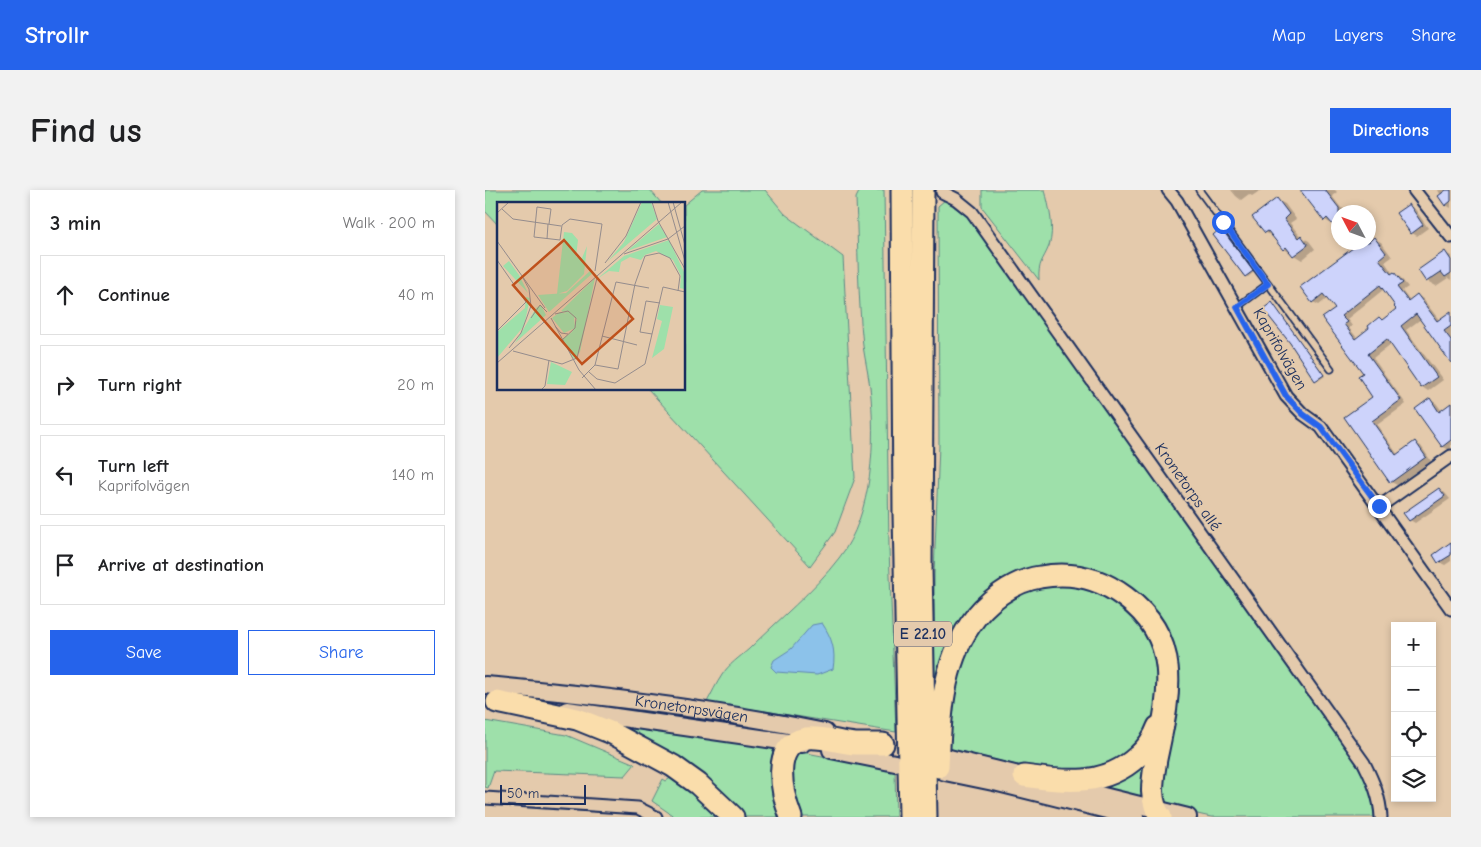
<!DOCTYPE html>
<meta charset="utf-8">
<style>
body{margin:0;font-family:"Comic Neue",sans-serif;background:#f2f2f2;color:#202124}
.controls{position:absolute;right:15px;bottom:15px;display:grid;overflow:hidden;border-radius:0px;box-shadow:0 2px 8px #0003}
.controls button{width:45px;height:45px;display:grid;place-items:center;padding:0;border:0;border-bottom:1px solid #e0e0e0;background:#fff;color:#202124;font:25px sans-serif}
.compass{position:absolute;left:846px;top:15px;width:45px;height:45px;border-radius:50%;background:#fff;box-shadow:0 2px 8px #0003;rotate:311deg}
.scale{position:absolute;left:15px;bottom:12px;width:86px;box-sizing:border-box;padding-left:5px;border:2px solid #1b2f5e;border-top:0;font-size:14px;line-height:18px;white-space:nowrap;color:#1b2f5e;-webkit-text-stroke:4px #e4caac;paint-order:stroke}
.stop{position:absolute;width:15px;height:15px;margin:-11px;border:4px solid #2563eb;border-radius:50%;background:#fff}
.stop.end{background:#2563eb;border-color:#fff;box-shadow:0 1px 5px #0008}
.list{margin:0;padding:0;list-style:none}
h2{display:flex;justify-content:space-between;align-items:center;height:65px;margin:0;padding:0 20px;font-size:21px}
h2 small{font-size:16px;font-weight:400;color:#757577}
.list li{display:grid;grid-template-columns:32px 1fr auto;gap:15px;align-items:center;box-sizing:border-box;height:80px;margin:0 10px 10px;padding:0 10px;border:1px solid #e0e0e0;border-radius:0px}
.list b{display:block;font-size:19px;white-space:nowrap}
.list p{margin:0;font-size:16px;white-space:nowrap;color:#757577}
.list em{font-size:16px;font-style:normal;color:#757577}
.actions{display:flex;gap:10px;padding:15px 20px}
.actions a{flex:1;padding:11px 0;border:1px solid #2563eb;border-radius:0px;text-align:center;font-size:18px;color:#2563eb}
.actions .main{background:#2563eb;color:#fff}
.icon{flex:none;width:28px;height:28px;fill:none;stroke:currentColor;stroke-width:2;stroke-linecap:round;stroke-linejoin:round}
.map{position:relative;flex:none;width:966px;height:627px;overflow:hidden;border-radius:0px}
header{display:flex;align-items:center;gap:30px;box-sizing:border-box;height:70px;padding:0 25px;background:#2563eb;color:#fff}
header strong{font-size:24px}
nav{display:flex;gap:28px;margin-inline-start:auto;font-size:18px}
.intro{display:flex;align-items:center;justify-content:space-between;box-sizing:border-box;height:120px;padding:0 30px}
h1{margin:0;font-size:35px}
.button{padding:12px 22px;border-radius:0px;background:#2563eb;color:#fff;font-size:18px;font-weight:700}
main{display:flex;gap:30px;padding:0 30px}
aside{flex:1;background:#fff;border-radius:0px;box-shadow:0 2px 8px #0003}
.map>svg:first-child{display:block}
.green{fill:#9ee0aa;stroke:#5c8884}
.water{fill:#8cc2ea;stroke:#5f87b2}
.shadow{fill:#0003;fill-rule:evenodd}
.building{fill:#cdd3fb;stroke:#1b2f5e;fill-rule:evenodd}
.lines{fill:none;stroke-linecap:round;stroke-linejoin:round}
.service-casing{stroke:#1b2f5e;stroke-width:9}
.minor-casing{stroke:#1b2f5e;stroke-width:15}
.secondary-casing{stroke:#1b2f5e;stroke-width:20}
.motorway-casing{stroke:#1b2f5e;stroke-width:25}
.service{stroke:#e4caac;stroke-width:5.5}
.minor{stroke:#e4caac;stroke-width:11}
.secondary{stroke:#e4caac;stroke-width:16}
.motorway{stroke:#faddab;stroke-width:21}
.route{stroke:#2563eb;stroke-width:6}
.labels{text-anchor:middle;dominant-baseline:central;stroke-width:4;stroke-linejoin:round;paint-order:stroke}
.shield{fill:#e4caac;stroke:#575e75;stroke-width:1}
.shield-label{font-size:15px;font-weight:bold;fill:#1b2f5e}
.street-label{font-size:16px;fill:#1b2f5e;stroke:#e4caac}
.inset-road{fill:none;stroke:#948c8d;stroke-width:1}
.view{fill:#bf511c;fill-opacity:0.15;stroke:#bf511c;stroke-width:2.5}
.inset-edge{fill:none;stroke:#1b2f5e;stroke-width:2.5}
</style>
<header>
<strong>Strollr</strong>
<nav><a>Map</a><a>Layers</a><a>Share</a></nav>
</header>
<div class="intro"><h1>Find us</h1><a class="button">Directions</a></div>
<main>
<aside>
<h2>3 min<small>Walk · 200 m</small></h2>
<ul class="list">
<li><svg class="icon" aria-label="ahead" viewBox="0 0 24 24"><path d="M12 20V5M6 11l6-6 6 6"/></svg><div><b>Continue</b></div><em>40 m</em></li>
<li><svg class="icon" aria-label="right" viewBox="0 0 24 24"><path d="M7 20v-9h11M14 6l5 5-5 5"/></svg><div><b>Turn right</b></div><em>20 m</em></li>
<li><svg class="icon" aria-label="left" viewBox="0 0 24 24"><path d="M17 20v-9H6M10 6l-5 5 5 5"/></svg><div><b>Turn left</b><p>Kaprifolvägen</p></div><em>140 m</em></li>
<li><svg class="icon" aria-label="arrive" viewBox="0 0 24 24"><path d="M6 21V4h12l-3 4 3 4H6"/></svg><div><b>Arrive at destination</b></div></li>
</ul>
<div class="actions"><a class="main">Save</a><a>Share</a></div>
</aside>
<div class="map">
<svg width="966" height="627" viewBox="0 0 966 627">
<rect width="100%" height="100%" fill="#e4caac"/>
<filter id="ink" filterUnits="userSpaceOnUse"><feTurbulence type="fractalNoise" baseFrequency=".02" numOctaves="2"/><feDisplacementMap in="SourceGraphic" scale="10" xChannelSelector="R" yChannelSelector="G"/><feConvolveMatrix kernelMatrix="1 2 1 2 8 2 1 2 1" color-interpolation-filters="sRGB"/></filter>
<g filter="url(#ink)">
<!-- green -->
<g class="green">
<polygon points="0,0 165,0 177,14 14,14 14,36 0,21"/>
<polygon points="217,0 280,0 300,24 358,67 370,288 350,342 325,376 163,199 199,199 199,15"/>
<path d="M375 0H399L404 359 411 542 222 512C227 503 231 494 237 485 243 475 255 467 264 459 294 429 328 402 354 368 388 325 391 249 385 197 383 183 380 169 378 156 373 107 373 57 371 8Z"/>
<path d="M497 0H560C564 17 570 39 564 56 558 71 553 72 554 90L497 17Z"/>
<polygon points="460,10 484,28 495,41 696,322 869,570 886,599 889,627 726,627 681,617 675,612 690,492 626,388 513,397 450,521 449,385 454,255 453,16"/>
<polygon points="600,393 656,429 676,477 671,528 654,556 614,581 548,579 462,558 470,481 503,420 551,394"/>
<polygon points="118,530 295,557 299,627 261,627 243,606 219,586"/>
<polygon points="0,531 81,545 150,574 140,586 9,581 3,598 0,597"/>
<polygon points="666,560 661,613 598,597"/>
<polygon points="311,561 410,580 411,627 312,627 302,592"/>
<polygon points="187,587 198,592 235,627 190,627 167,611 178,589 181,591"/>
</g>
<!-- water -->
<path class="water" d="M337 433C347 448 351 460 348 479L332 485 291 482 286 477 289 470 306 459 327 435Z"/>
<!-- shadow -->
<g class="shadow">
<polygon points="746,0 776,0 767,6 764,4 756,10 751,6"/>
<polygon points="822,0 850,0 852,2 847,6 856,18 857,18 864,22 854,22 845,33 840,30"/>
<polygon points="953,0 966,0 966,18 961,15"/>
<polygon points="792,10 800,14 811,29 805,33 816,47 824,51 830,59 817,70 799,59 788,47 780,42"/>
<polygon points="924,16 930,19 943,38 932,46 927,43"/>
<polygon points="736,40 769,82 763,87 760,86"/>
<path d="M889 49 896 52 907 67 900 72 908 84 915 87 923 97 917 101 925 111 932 105 938 109 955 131 966 122V171L936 129 921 140 958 190 943 201 937 197 906 154 888 168 921 214 892 235 913 265 930 253 936 256 946 271 912 295 906 292 861 227 889 207 852 119 843 108 834 115 828 112 882 55ZM899 99 912 116 913 120 898 131 895 129 873 149 864 138 867 136 862 129Z"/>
<polygon points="960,63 966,66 966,90 963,88 951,96 942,91"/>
<polygon points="787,113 840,186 833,191 831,190"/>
<polygon points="945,210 951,213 957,221 966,214 966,258 964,260 957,256"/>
<polygon points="954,299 960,303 965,309 930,333 925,330"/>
<polygon points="966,354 966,371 960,375 954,372 949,365"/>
</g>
<!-- building -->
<g class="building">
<polygon points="815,0 840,0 854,18 854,42 842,28 839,31"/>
<polygon points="961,0 966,0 966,11 960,16 953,6"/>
<polygon points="792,8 804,24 799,29 813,48 816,45 823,55 808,66 801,57 798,60 783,41 780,43 767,27"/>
<polygon points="924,14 938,35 926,44 911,23"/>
<polygon points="736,38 768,81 760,87 728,45"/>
<path d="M889 47 901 63 894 69 906 84 909 82 918 93 912 97 923 111 932 104 952 131 966 121V136L959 141 966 150V173L931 124 916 136 952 187 936 198 902 149 883 164 916 210 887 231 911 265 930 251 941 267 905 293 859 227 887 207 873 186 878 183 837 128 850 119 838 104 827 113 815 97 876 52H884ZM895 95 910 116 909 117 911 119 897 130 894 127 883 136 884 138 870 149 859 134 862 132 856 126Z"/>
<polygon points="960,61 966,70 966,83 960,87 956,82 941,92 933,80"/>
<polygon points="787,112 839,185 830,191 805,153 778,119"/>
<polygon points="945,208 954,222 966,213 966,250 957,257 930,219"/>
<polygon points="954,298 960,306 924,331 918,323"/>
<polygon points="966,352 966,365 953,373 948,365"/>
</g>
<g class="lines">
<!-- service casing -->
<g class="service-casing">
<g id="service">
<polyline points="714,0 846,179"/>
<polyline points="752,117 783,94"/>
</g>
</g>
<!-- minor casing -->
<g class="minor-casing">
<g id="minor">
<polyline points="683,0 692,11 801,206 818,224 836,237 966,419"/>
<polyline points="929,0 966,47"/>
<path d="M457 2 471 9 487 22 879 573C888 591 895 607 896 627"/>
<polyline points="894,317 966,266"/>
<polyline points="0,608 153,618 171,627"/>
</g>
</g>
<!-- secondary casing -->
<g class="secondary-casing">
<g id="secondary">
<path id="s1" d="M0 495C114 505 228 519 340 542"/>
<polyline points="82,520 317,554"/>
<polyline points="346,560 410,573"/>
<polyline points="460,567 550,589"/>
<polyline points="460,582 513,593 650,627"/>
<polyline points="574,595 703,627"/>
</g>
</g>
<!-- motorway casing -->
<g class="motorway-casing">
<g id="motorway">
<polyline points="417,0 419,323 425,627"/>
<polyline points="438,0 436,378 441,627"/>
<polyline points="12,512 92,529 127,543 188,576 213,594 248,627"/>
<path d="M453 577C455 529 457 476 485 435 500 412 528 391 555 387 587 381 615 388 640 407 699 450 684 507 671 569 668 589 663 610 676 627"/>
<path d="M539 586C581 592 620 597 653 566 662 558 669 548 673 537"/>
<path d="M306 627C297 604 285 554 321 548 338 546 354 553 371 554 380 554 389 554 398 554"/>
</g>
</g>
<!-- service -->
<use href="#service" class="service"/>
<!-- minor -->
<use href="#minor" class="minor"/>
<!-- secondary -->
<use href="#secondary" class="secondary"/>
<!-- motorway -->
<use href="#motorway" class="motorway"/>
</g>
</g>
<g class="lines" filter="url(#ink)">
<!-- route -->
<polyline class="route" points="738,32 783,94 752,117 801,206 818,224 836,237 894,316"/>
</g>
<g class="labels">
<!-- shield labels -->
<rect class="shield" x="409" y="431.5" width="58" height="25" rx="4"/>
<g class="shield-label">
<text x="438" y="444">E 22.10</text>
</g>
<!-- street labels -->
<g class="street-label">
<text transform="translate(795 159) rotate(60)">Kaprifolvägen</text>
<text transform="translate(703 297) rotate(55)">Kronetorps allé</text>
<text stroke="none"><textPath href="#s1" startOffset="208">Kronetorpsvägen</textPath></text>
</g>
</g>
<!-- overview -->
<g transform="translate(12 12)">
<rect width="188" height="188" fill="#e4caac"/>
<path d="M145 0H154L160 17 111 59 127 40ZM162 22 170 35 130 49ZM67 30 75 31 81 38 79 55 85 56 90 44 87 72 70 89 60 92ZM172 38 187 70V87L183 86 184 74 176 58 159 49 148 53 144 58 133 55 124 60 122 70 112 69 100 77 127 54ZM12 59 22 73 31 91 6 64ZM93 69 97 70 52 110 41 93 69 91ZM98 76 83 150 77 157 65 137 75 130 80 117 64 109ZM29 95 33 96 27 124 0 156V130L28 106ZM44 103 49 113 18 141 39 106ZM163 103 176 105 167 147 155 156 165 119 160 117ZM63 110 77 114 78 126 67 131 55 116ZM54 160 75 170 68 183 50 182Z" fill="#9ee0aa"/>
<path class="inset-road" d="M155 0 161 19 188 67M171 0 188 59M176 0 188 43M5 7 16 17 64 24M0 11 12 0M52 22 54 7 40 5 37 35 63 38 65 23M65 23 73 17 105 22 98 69M50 37 51 22M0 39 48 106M127 52 171 37 188 24M0 58 29 100 0 129M108 61 129 34 144 0M58 112 71 109 79 116 78 126 64 139M34 116 43 103 50 110M54 116 82 168 99 188M58 124 64 131 71 132M155 132 143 130 149 99 163 101M105 134 140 143M12 146 24 131 34 104 32 87 26 76M16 149 65 162 80 156 100 76M0 161 185 0M98 163 121 167 138 82 148 54 162 51 173 56 183 74 181 89M92 170 100 177 118 181 148 162 166 85 188 90M85 176 98 163 119 80 152 86M44 188 48 184 52 158"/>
<path class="view" d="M67 38 136 117 85 162 16 83Z"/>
<rect width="188" height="188" class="inset-edge"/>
</g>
</svg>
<div class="controls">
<button>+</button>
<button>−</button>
<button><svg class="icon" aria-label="locate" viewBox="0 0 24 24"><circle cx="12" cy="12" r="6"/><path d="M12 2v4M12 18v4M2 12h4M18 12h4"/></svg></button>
<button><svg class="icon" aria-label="layers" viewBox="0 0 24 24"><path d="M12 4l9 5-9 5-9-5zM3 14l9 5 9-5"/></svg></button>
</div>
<svg class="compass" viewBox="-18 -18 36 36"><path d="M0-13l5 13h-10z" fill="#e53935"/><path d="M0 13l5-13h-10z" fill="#757577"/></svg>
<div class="scale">50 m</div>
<div class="stop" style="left:738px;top:32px"></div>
<div class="stop end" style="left:894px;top:316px"></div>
</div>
</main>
